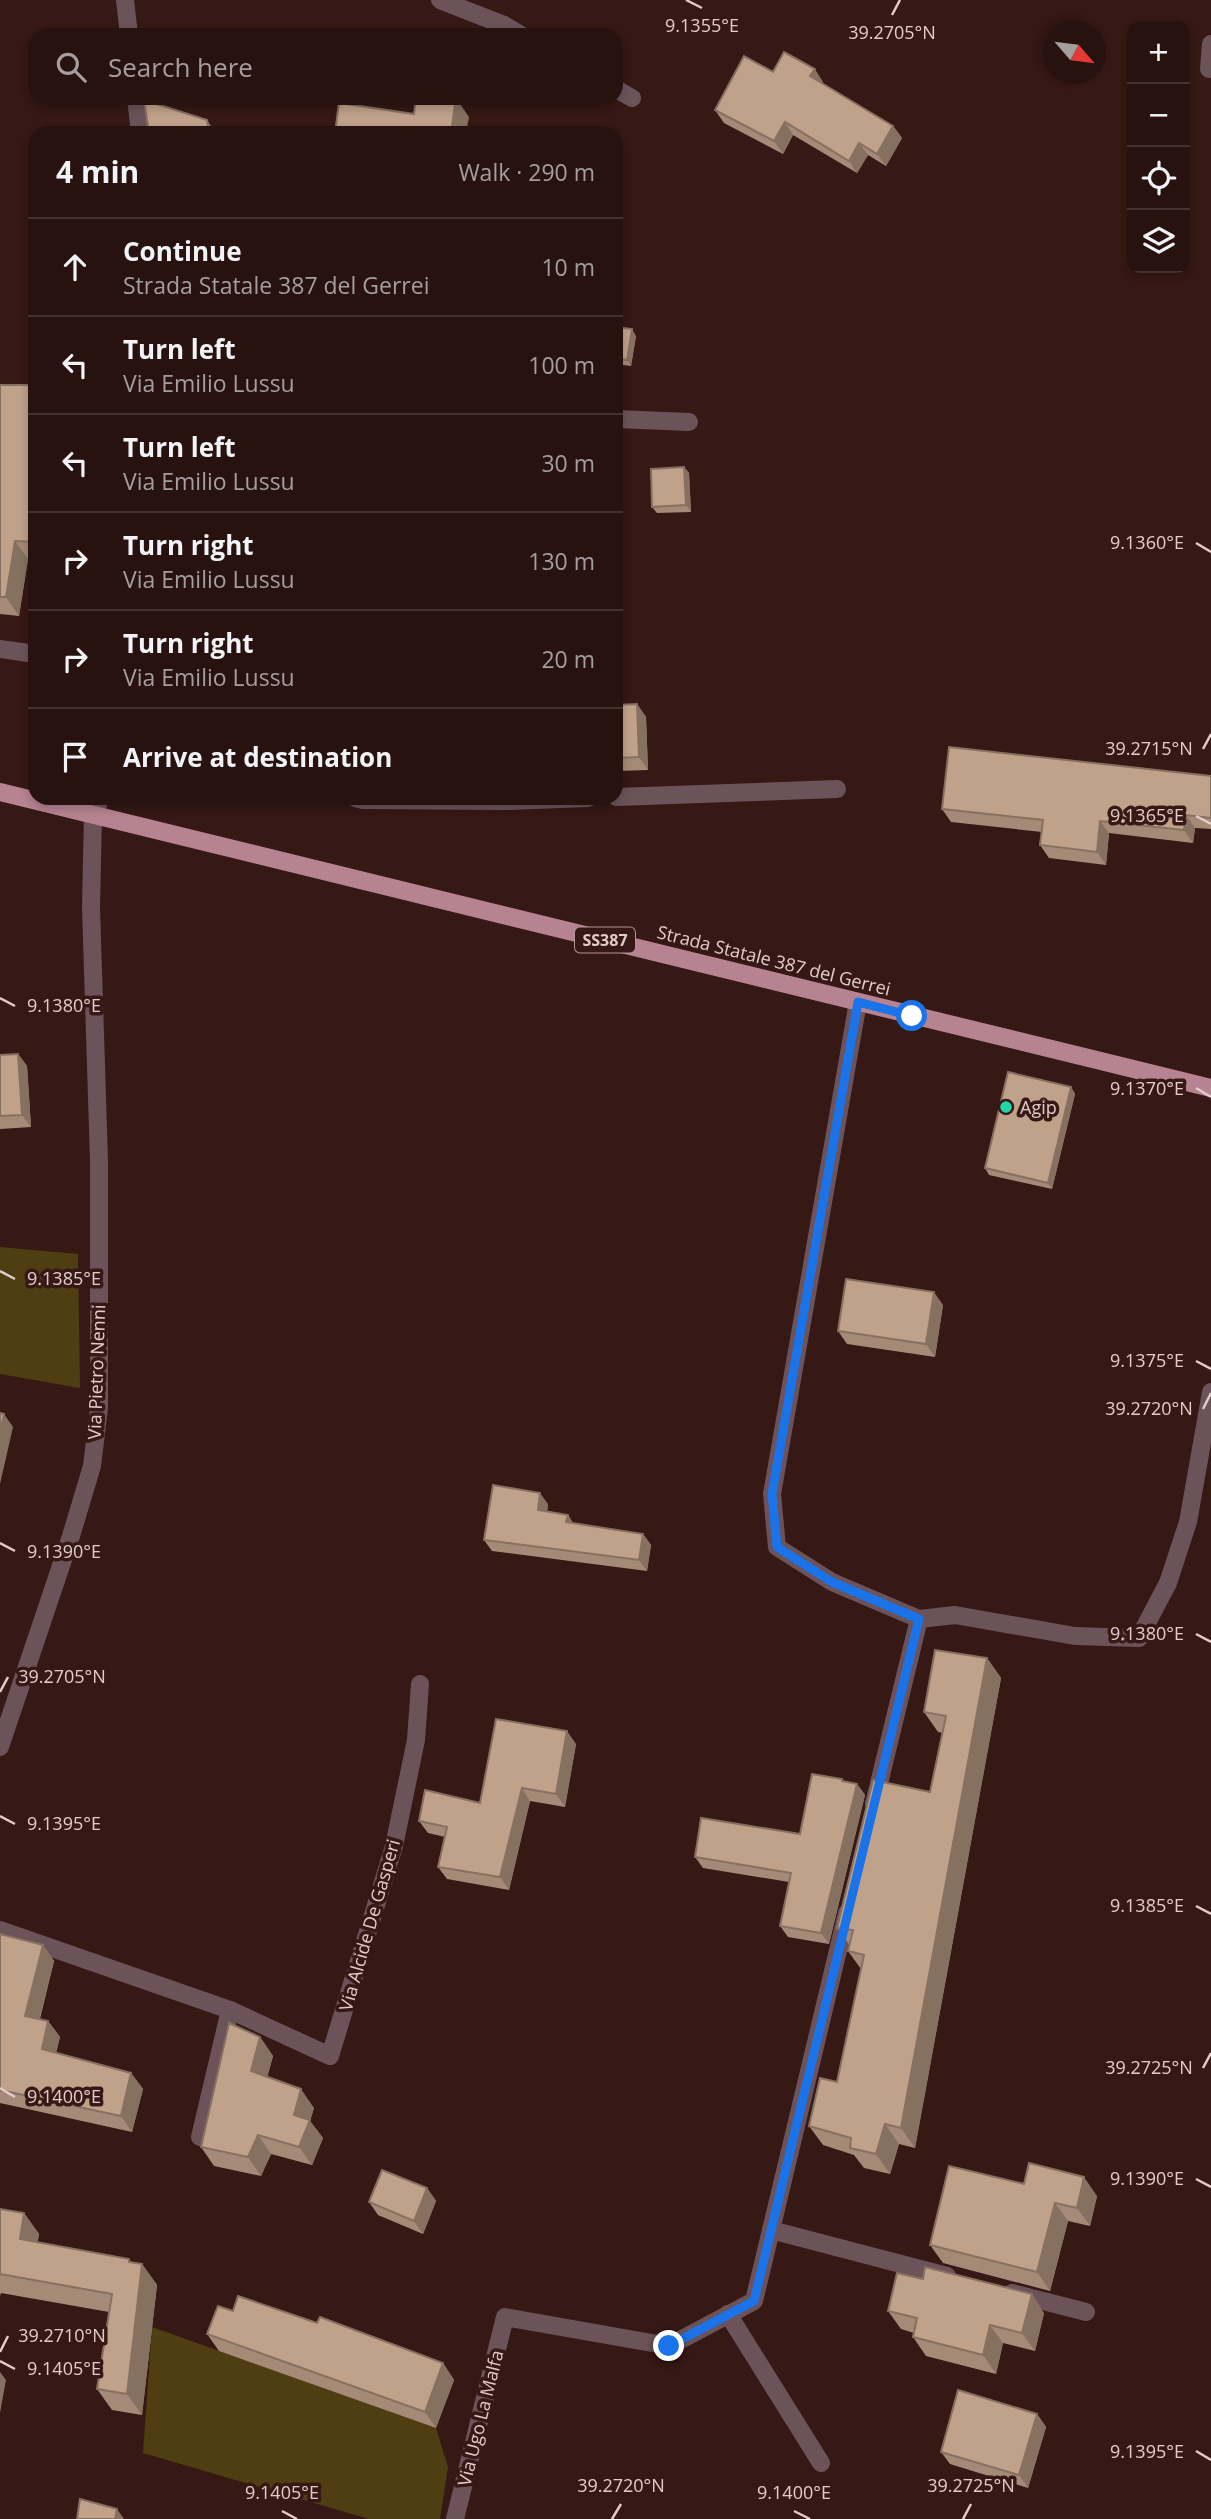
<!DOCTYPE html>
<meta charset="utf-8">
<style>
body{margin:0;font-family:"Open Sans",sans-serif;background:#301b18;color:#f1f3f6}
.controls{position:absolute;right:21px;top:21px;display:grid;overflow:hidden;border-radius:14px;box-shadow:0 4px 10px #0003}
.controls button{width:63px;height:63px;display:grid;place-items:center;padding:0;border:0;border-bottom:2px solid #44322f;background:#28120f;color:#f1f3f6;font:35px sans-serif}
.compass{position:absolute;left:1043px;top:21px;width:63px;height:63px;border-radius:50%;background:#28120f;box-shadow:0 4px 10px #0003;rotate:118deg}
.stop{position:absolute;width:21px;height:21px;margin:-16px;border:5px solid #1a73e8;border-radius:50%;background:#fff}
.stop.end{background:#1a73e8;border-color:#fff;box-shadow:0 2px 7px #0008}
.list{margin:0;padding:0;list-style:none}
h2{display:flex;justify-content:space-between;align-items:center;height:91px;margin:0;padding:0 28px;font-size:30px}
h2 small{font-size:23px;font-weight:400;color:#a59e9e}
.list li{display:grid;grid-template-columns:46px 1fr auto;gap:21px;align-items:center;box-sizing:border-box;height:98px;padding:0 28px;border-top:2px solid #44322f}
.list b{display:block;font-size:26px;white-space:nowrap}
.list p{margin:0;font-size:23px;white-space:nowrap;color:#a59e9e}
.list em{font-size:23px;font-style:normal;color:#a59e9e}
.icon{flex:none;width:38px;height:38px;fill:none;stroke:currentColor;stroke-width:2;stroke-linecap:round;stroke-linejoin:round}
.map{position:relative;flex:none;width:1211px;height:2519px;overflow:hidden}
.search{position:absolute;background:#28120f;box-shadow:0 4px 10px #0003;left:28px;top:28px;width:595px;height:77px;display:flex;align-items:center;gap:18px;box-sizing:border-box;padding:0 24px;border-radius:21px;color:#a59e9e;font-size:26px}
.panel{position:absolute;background:#28120f;box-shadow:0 4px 10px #0003;left:28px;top:126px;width:595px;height:679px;border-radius:21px}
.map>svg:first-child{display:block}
.green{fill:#4f3e12}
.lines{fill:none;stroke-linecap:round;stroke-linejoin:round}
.minor{stroke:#6c535a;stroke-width:18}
.major{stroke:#b78392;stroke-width:18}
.wall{fill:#a58a77}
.shaded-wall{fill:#867161}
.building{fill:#c0a18a;stroke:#867161;stroke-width:2}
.route{stroke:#1a73e8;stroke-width:9}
.ticks{fill:none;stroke:#e2ccc9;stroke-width:2.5}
.poi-dot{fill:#22d5af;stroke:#361814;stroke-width:2.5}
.labels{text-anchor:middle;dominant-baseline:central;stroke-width:7;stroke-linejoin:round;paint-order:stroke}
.shield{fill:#361814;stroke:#ae9693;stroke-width:2}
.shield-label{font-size:16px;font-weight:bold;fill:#e2ccc9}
.street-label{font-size:18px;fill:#e2ccc9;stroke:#361814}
.poi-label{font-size:18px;fill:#e2ccc9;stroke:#361814;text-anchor:start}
.ticks-label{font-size:18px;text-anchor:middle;fill:#e2ccc9;stroke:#361814;stroke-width:7;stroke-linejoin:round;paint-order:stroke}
</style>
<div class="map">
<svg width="1211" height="2519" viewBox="0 0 1211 2519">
<rect width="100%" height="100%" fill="#361814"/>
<!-- green -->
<g class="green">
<polygon points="0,1247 78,1254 80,1388 0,1374"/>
<polygon points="152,2327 436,2428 448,2467 440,2519 369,2519 143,2453"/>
</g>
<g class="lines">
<!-- minor -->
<g class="minor">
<polyline points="125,0 129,35"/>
<polyline points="440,0 504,25 521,35"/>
<polyline points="1211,44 1209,69 1211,68"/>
<polyline points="616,89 632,98"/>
<polyline points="136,98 140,133"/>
<polyline points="616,419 689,422"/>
<polyline points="0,649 35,654"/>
<polyline points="616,797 837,789"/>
<polyline points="355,798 363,800 505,801 588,798"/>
<polyline points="858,1002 772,1494 777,1547 832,1582 919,1619 874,1804"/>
<polyline points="919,1619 955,1615 1075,1636 1139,1638 1168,1583 1188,1522 1211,1392"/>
<polyline points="0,1747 71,1536 92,1466 99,1408 99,1161 91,907 93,815 101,798"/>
<polyline points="0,1930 230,2010 330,2056 394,1846 416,1740 420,1684"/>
<polyline points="200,2137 230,2010"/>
<polyline points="771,2230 947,2276"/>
<polyline points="1012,2293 1086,2312"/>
<polyline points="728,2314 821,2463"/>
<polyline points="455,2519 505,2317 669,2346 754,2301 847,1913"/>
</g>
<!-- major -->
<polyline class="major" points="0,792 1211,1088"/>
</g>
<!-- wall -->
<g class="wall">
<polygon points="773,72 823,82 822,84 893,126 902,138 886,166 868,155 857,173 793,135 783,154 724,123 715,110"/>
<polygon points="616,327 636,336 631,366 616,364"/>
<polygon points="0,385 35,385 35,560 28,559 19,616 0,614"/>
<polygon points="684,467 689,473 691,512 657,513 652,507"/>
<polygon points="637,704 646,717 648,770 616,771 616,705"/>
<polygon points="1211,776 1211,829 1195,828 1193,843 1109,833 1106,865 1049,858 1040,845 1042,832 951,822 942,809"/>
<polygon points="18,1054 27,1066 31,1127 0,1129 0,1055"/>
<polygon points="1071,1087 1075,1094 1052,1189 989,1175 985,1168"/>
<polygon points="943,1305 935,1357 847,1344 838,1331"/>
<polygon points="548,1504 547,1511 568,1515 573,1523 643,1534 651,1545 647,1571 492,1551 484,1540"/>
<polygon points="987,1658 1001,1678 915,2148 899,2144 890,2174 864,2168 854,2155 823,2145 809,2126 837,2082 861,1969 848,1951 850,1946 837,1928 930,1792 943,1733 938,1732 924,1712"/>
<polygon points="576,1744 565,1807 530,1801 509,1890 447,1879 438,1867 445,1837 428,1833 419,1821 480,1803"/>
<polygon points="844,1782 857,1784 865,1795 829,1944 788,1937 780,1926 789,1882 703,1868 695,1857 800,1834"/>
<polygon points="0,1934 43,1945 54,1961 40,2019 48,2021 60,2037 56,2053 131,2073 143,2089 132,2132 0,2103"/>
<polygon points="260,2037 273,2056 267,2077 314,2108 310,2121 323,2138 312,2165 271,2154 261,2176 214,2166 201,2147"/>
<polygon points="1024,2184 1097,2196 1090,2226 1068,2221 1050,2291 943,2263 930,2245"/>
<polygon points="427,2188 436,2201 423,2234 378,2215 369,2202"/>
<polygon points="0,2209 24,2213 39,2234 37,2242 142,2264 157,2285 142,2415 112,2410 97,2389 109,2312 1,2293 0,2296"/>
<polygon points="233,2311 317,2323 443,2363 454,2380 436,2428 219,2351 207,2334"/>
<polygon points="888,2311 1044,2313 1035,2351 1003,2343 996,2374 926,2356 913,2337 914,2333 901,2329"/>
<polygon points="1037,2414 1046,2427 1028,2488 950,2464 941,2452"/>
</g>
<!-- shaded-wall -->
<g class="shaded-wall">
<polygon points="815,69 823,82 819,89 810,76"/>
<polygon points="456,98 469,117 466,133 451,133"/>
<polygon points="207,120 216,133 209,133"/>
<polygon points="785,122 793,135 783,154 774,141"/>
<polygon points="893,126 902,138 886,166 877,154"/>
<polygon points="859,143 868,155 857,173 849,161"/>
<polygon points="632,329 636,336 631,366 627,360"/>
<polygon points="684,467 689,473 691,512 686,505"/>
<polygon points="15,541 28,559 19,616 6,597"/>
<polygon points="637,704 646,717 648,770 639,757"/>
<polygon points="1186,815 1195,828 1193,843 1184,830"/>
<polygon points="1100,821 1109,833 1106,865 1097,852"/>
<polygon points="18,1054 27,1066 31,1127 22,1115"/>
<polygon points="1071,1087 1075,1094 1052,1189 1048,1183"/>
<polygon points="934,1292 943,1305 935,1357 926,1344"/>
<polygon points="4,1414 13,1427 0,1484 0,1433"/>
<polygon points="540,1493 548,1504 546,1521 538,1510"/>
<polygon points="568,1515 575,1526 566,1522"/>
<polygon points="643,1534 651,1545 647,1571 639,1560"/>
<polygon points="987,1658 1001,1678 915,2148 901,2128"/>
<polygon points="567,1731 576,1744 565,1807 556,1794"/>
<polygon points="857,1784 865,1795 829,1944 821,1933"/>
<polygon points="522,1788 530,1801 509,1890 500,1877"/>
<polygon points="43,1945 54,1961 36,2032 25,2016"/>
<polygon points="48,2021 60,2037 53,2065 42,2049"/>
<polygon points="260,2037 273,2056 264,2090 251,2071"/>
<polygon points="131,2073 143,2089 132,2132 121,2116"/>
<polygon points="301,2089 314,2108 310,2121 323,2138 312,2165 299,2147 294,2115"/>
<polygon points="885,2124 899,2144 890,2174 876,2154"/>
<polygon points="258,2135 271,2154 261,2176 248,2157"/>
<polygon points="1084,2177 1097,2196 1090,2226 1077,2208"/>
<polygon points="427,2188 436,2201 423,2234 414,2221"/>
<polygon points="1055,2203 1068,2221 1050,2291 1037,2272"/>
<polygon points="24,2213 39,2234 35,2260 20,2239"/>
<polygon points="129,2259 141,2275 142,2264 157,2285 142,2415 127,2394"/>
<polygon points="1032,2294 1044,2313 1035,2351 1022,2333"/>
<polygon points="990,2325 1003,2343 996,2374 983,2355"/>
<polygon points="443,2363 454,2380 436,2428 425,2412"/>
<polygon points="0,2372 6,2380 0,2413"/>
<polygon points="1037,2414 1046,2427 1028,2488 1019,2475"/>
<polygon points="117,2509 124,2519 115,2519"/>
</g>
<!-- building -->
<g class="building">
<polygon points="784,52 815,69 810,76 893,126 877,154 859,143 849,161 785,122 774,141 715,110 744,56 773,72"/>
<polygon points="416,98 456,98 451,133 335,133 339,103 414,114"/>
<polygon points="144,100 207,120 209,133 149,133"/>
<polygon points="616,327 632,329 627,360 616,358"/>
<polygon points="0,385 35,385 35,542 15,541 6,597 0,597"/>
<polygon points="684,467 686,505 652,507 651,469"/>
<polygon points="637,704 639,757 616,758 616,705"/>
<polygon points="949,747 1211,776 1211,818 1186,815 1184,830 1100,821 1097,852 1040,845 1043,820 942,809"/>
<polygon points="18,1054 22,1115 0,1116 0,1055"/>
<polygon points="1008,1072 1071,1087 1048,1183 985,1168"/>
<polygon points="846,1279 934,1292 926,1344 838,1331"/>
<polygon points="0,1413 4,1414 0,1433"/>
<polygon points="493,1485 540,1493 538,1510 568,1515 566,1522 643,1534 639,1560 484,1540"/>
<polygon points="935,1650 987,1658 901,2128 885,2124 876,2154 850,2148 851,2138 809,2126 820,2078 837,2082 864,1955 848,1951 853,1930 837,1928 873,1780 930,1792 946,1716 924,1712"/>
<polygon points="496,1719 567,1731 556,1794 522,1788 500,1877 438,1867 447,1827 419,1821 425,1790 480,1803"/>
<polygon points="812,1774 842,1779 842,1781 857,1784 821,1933 780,1926 791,1873 695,1857 701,1818 800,1834"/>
<polygon points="0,1934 43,1945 25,2016 48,2021 42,2049 131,2073 121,2116 0,2090"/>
<polygon points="229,2023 260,2037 251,2071 301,2089 294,2115 310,2120 299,2147 258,2135 248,2157 201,2147"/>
<polygon points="1029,2163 1084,2177 1077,2208 1055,2203 1037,2272 930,2245 949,2166 1024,2184"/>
<polygon points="382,2170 427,2188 414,2221 369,2202"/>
<polygon points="0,2209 24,2213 20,2239 129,2259 129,2262 142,2264 127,2394 97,2389 112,2294 0,2274"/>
<polygon points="925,2267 1032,2294 1022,2333 990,2325 983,2355 913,2337 917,2318 888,2311 897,2273 923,2279"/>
<polygon points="238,2296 317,2323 320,2317 443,2363 425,2412 207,2334 218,2306 233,2311"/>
<polygon points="958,2390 1037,2414 1019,2475 941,2452"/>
<polygon points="80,2499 117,2509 115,2519 77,2519"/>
</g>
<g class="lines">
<!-- route -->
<polyline class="route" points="669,2346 754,2301 919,1619 832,1582 777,1547 772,1494 858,1002 912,1016"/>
</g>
<!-- ticks -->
<path class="ticks" d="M686 0 702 8M892 15 900 0M1196 543 1211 552M1203 749 1211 734M1196 816 1211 824M0 998 15 1006M1196 1088 1211 1097M0 1271 15 1279M1196 1361 1211 1369M1203 1409 1211 1393M0 1543 15 1551M1196 1634 1211 1642M0 1692 8 1677M0 1816 15 1824M1196 1906 1211 1914M1203 2068 1211 2053M0 2088 15 2097M1196 2179 1211 2187M0 2352 8 2336M0 2361 15 2369M1196 2451 1211 2460M282 2511 297 2519M794 2511 810 2519M612 2519 621 2504M963 2519 971 2504"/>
<!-- markers -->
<circle class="poi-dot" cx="1006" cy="1107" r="7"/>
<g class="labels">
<!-- shield labels -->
<rect class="shield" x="575" y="927.5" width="60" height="25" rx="5"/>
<g class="shield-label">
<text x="605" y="940">SS387</text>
</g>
<!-- street labels -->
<g class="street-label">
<text transform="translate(774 960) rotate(14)">Strada Statale 387 del Gerrei</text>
<text transform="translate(96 1372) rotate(-88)">Via Pietro Nenni</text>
<text transform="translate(369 1925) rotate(-74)">Via Alcide De Gasperi</text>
<text transform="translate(480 2418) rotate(-76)">Via Ugo La Malfa</text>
</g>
<!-- poi labels -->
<g class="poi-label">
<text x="1020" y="1107">Agip</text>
</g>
</g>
<g class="ticks-label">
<text x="702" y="32">9.1355°E</text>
<text x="892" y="39">39.2705°N</text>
<text x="1147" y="549">9.1360°E</text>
<text x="1149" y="755">39.2715°N</text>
<text x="1147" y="822">9.1365°E</text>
<text x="64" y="1012">9.1380°E</text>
<text x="1147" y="1095">9.1370°E</text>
<text x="64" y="1285">9.1385°E</text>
<text x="1147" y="1367">9.1375°E</text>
<text x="1149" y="1415">39.2720°N</text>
<text x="64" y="1558">9.1390°E</text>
<text x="1147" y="1640">9.1380°E</text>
<text x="62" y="1683">39.2705°N</text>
<text x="64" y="1830">9.1395°E</text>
<text x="1147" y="1912">9.1385°E</text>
<text x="1149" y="2074">39.2725°N</text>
<text x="64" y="2103">9.1400°E</text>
<text x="1147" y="2185">9.1390°E</text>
<text x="62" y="2342">39.2710°N</text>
<text x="64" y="2375">9.1405°E</text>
<text x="1147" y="2458">9.1395°E</text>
<text x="621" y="2492">39.2720°N</text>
<text x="971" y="2492">39.2725°N</text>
<text x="282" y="2499">9.1405°E</text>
<text x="794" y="2499">9.1400°E</text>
</g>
</svg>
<div class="controls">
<button>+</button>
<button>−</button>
<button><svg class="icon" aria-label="locate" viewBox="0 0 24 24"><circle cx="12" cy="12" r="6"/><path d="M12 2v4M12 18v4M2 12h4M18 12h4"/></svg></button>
<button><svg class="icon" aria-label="layers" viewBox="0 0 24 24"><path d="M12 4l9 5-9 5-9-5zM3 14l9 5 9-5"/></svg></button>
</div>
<svg class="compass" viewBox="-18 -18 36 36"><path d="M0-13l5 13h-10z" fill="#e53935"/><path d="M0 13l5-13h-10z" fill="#a59e9e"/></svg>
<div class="stop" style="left:912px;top:1016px"></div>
<div class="stop end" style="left:669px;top:2346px"></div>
<div class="search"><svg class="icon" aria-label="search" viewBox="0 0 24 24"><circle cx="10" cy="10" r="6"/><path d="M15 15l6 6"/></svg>Search here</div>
<section class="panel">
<h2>4 min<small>Walk · 290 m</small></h2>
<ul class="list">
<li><svg class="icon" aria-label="ahead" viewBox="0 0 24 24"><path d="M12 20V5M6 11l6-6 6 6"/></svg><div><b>Continue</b><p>Strada Statale 387 del Gerrei</p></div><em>10 m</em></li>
<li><svg class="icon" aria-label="left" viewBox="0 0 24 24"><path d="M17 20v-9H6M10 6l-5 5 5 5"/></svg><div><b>Turn left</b><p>Via Emilio Lussu</p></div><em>100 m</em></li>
<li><svg class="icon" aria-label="left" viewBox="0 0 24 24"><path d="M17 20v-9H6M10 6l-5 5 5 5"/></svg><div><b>Turn left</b><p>Via Emilio Lussu</p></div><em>30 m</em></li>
<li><svg class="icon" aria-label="right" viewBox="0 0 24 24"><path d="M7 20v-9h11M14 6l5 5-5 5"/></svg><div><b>Turn right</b><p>Via Emilio Lussu</p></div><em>130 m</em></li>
<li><svg class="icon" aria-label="right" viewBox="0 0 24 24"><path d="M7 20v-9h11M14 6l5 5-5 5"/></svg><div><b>Turn right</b><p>Via Emilio Lussu</p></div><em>20 m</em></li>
<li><svg class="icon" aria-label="arrive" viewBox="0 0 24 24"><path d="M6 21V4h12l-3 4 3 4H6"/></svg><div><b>Arrive at destination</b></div></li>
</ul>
</section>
</div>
